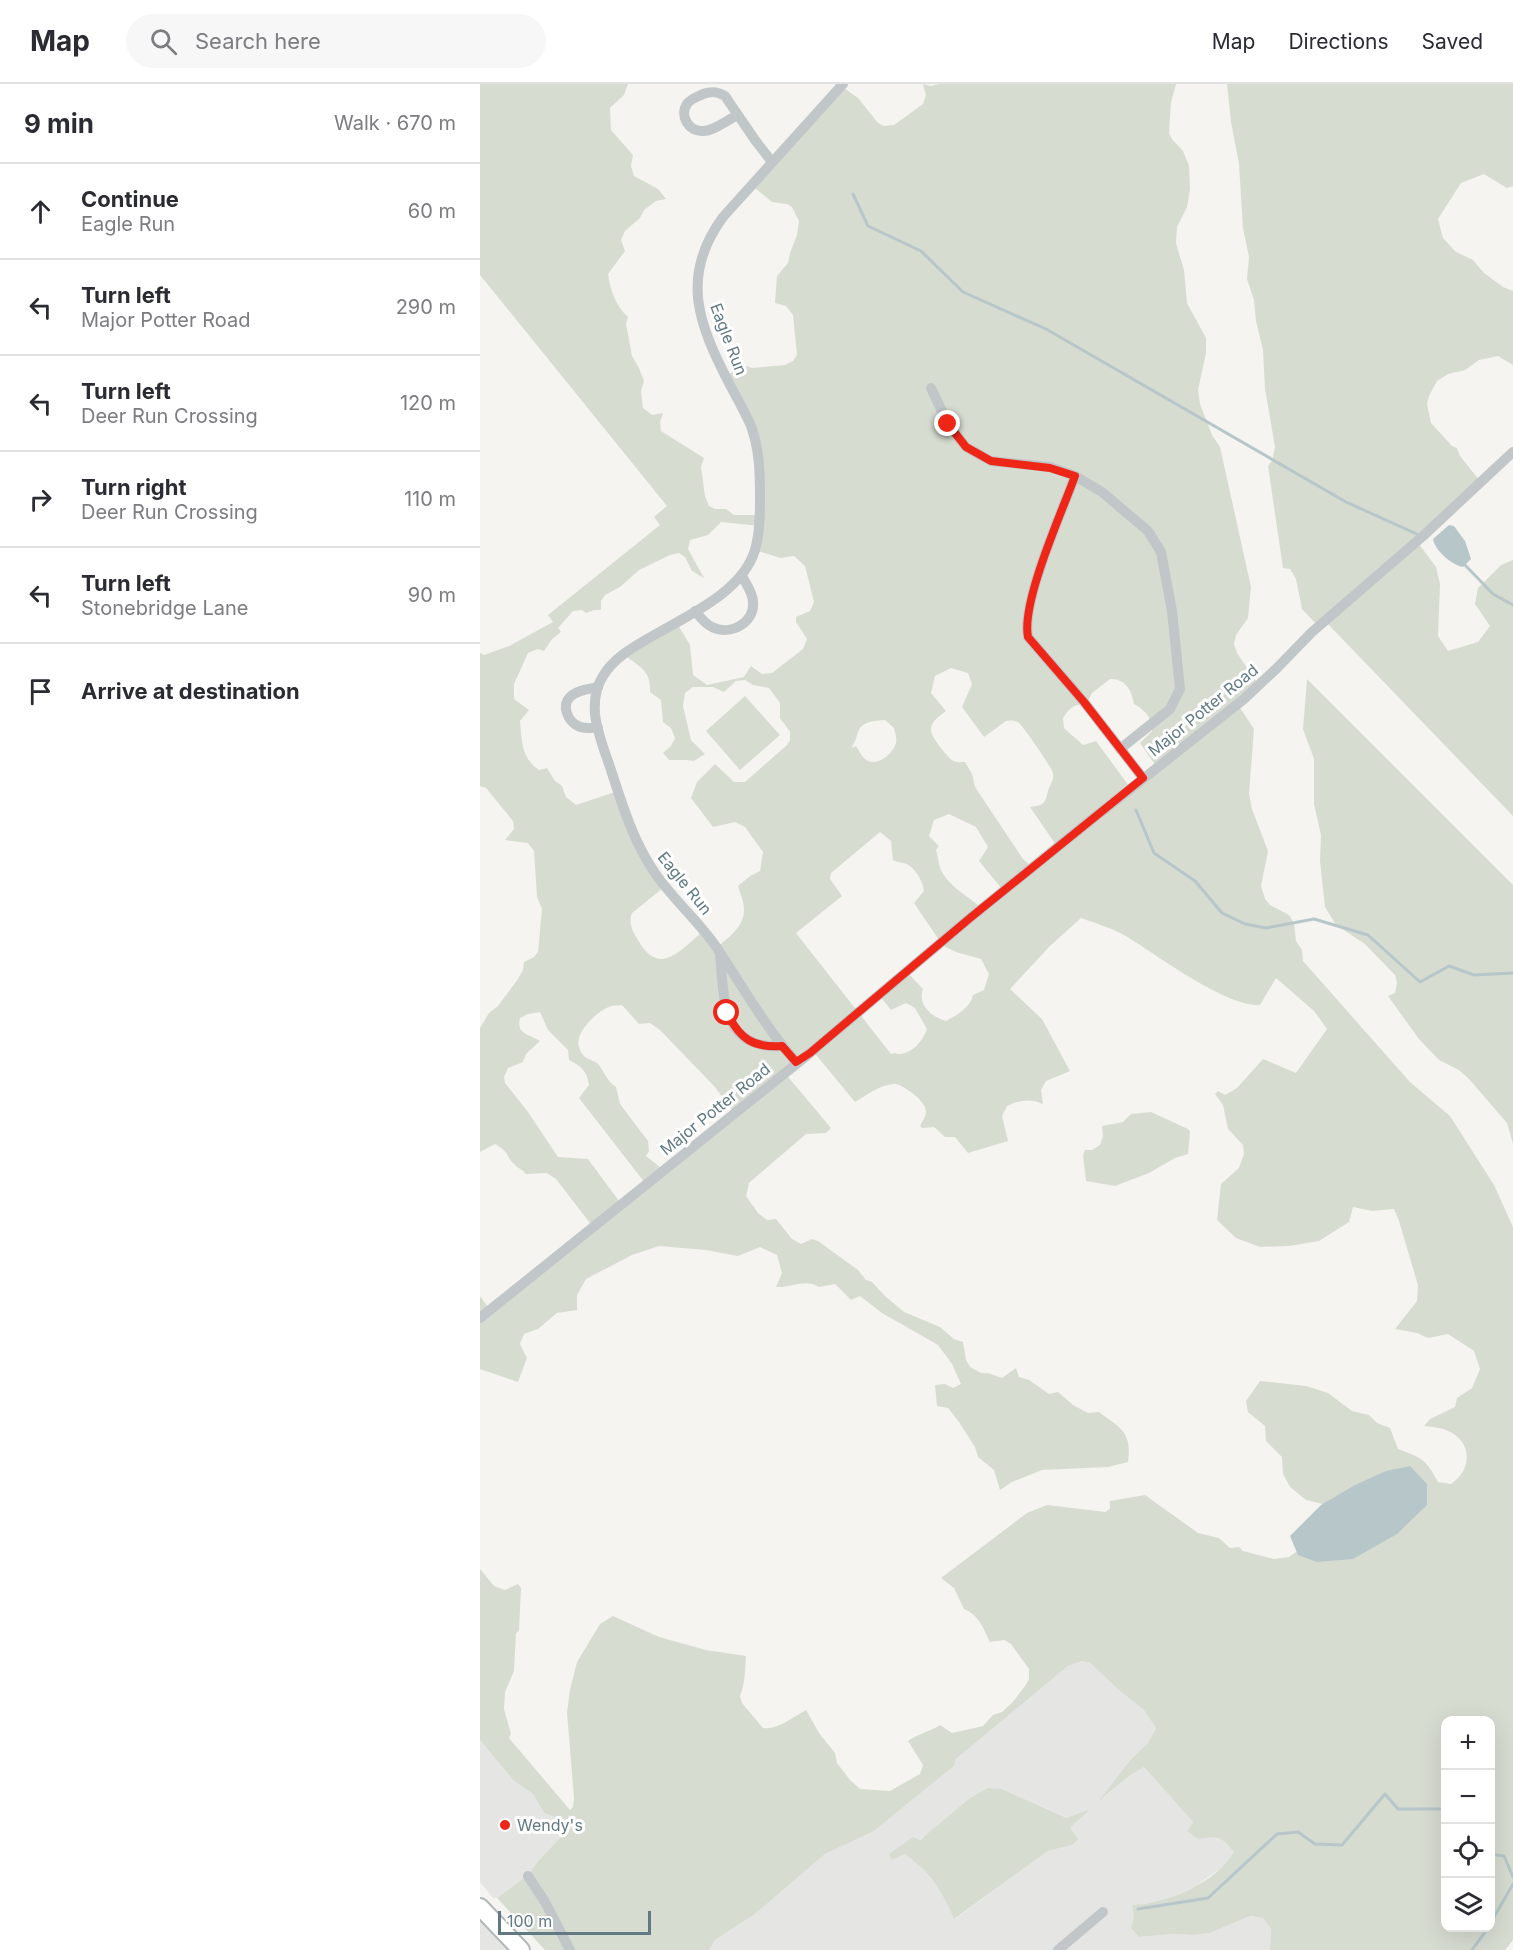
<!DOCTYPE html>
<meta charset="utf-8">
<style>
body{margin:0;font-family:Inter,sans-serif;background:#f7f7f7;color:#2b2b33}
.controls{position:absolute;right:18px;bottom:18px;display:grid;overflow:hidden;border-radius:12px;box-shadow:0 6px 24px #0002}
.controls button{width:54px;height:54px;display:grid;place-items:center;padding:0;border:0;border-bottom:2px solid #e1e1e2;background:#fff;color:#2b2b33;font:30px sans-serif}
.scale{position:absolute;left:18px;bottom:15px;width:153px;box-sizing:border-box;padding-left:6px;border:3px solid #617983;border-top:0;font-size:16px;line-height:21px;white-space:nowrap;color:#617983;-webkit-text-stroke:4px #fff;paint-order:stroke}
.stop{position:absolute;width:18px;height:18px;margin:-14px;border:4px solid #ee2617;border-radius:50%;background:#fff}
.stop.end{background:#ee2617;border-color:#fff;box-shadow:0 2px 6px #0008}
.list{margin:0;padding:0;list-style:none}
h2{display:flex;justify-content:space-between;align-items:center;height:78px;margin:0;padding:0 24px;font-size:26px}
h2 small{font-size:20px;font-weight:400;color:#7c7c81}
.list li{display:grid;grid-template-columns:39px 1fr auto;gap:18px;align-items:center;box-sizing:border-box;height:96px;padding:0 24px;border-top:2px solid #e1e1e2}
.list b{display:block;font-size:22px;white-space:nowrap}
.list p{margin:0;font-size:20px;white-space:nowrap;color:#7c7c81}
.list em{font-size:20px;font-style:normal;color:#7c7c81}
.icon{flex:none;width:33px;height:33px;fill:none;stroke:currentColor;stroke-width:2;stroke-linecap:round;stroke-linejoin:round}
.map{position:relative;flex:none;width:1033px;height:1866px;overflow:hidden}
header{display:flex;align-items:center;gap:36px;box-sizing:border-box;height:84px;padding:0 30px;background:#fff;border-bottom:2px solid #e1e1e2}
header strong{font-size:28px}
nav{display:flex;gap:33px;margin-inline-start:auto;font-size:21px}
.search{width:420px;height:54px;background:#f7f7f7;display:flex;align-items:center;gap:15px;box-sizing:border-box;padding:0 21px;border-radius:33px;color:#7c7c81;font-size:22px}
main{display:flex}
aside{flex:1;background:#fff}
.map>svg:first-child{display:block}
.built{fill:#e5e5e3;fill-rule:evenodd}
.green{fill:#d7dcd1;fill-rule:evenodd}
.water{fill:#b7c7c9}
.lines{fill:none;stroke-linecap:round;stroke-linejoin:round}
.stream{stroke:#b7c7c9;stroke-width:3}
.primary-casing{stroke:#b2b8ba;stroke-width:20}
.minor{stroke:#c1c6c8;stroke-width:10}
.primary{stroke:#fff;stroke-width:16}
.route{stroke:#ee2617;stroke-width:8}
.poi-dot{fill:#ee2617;stroke:#fff;stroke-width:2}
.labels{text-anchor:middle;dominant-baseline:central;stroke-width:6;stroke-linejoin:round;paint-order:stroke}
.street-label{font-size:16px;fill:#617983;stroke:#fff}
.poi-label{font-size:16px;fill:#617983;stroke:#fff;text-anchor:start}
</style>
<header>
<strong>Map</strong>
<div class="search"><svg class="icon" aria-label="search" viewBox="0 0 24 24"><circle cx="10" cy="10" r="6"/><path d="M15 15l6 6"/></svg>Search here</div>
<nav><a>Map</a><a>Directions</a><a>Saved</a></nav>
</header>
<main>
<aside>
<h2>9 min<small>Walk · 670 m</small></h2>
<ul class="list">
<li><svg class="icon" aria-label="ahead" viewBox="0 0 24 24"><path d="M12 20V5M6 11l6-6 6 6"/></svg><div><b>Continue</b><p>Eagle Run</p></div><em>60 m</em></li>
<li><svg class="icon" aria-label="left" viewBox="0 0 24 24"><path d="M17 20v-9H6M10 6l-5 5 5 5"/></svg><div><b>Turn left</b><p>Major Potter Road</p></div><em>290 m</em></li>
<li><svg class="icon" aria-label="left" viewBox="0 0 24 24"><path d="M17 20v-9H6M10 6l-5 5 5 5"/></svg><div><b>Turn left</b><p>Deer Run Crossing</p></div><em>120 m</em></li>
<li><svg class="icon" aria-label="right" viewBox="0 0 24 24"><path d="M7 20v-9h11M14 6l5 5-5 5"/></svg><div><b>Turn right</b><p>Deer Run Crossing</p></div><em>110 m</em></li>
<li><svg class="icon" aria-label="left" viewBox="0 0 24 24"><path d="M17 20v-9H6M10 6l-5 5 5 5"/></svg><div><b>Turn left</b><p>Stonebridge Lane</p></div><em>90 m</em></li>
<li><svg class="icon" aria-label="arrive" viewBox="0 0 24 24"><path d="M6 21V4h12l-3 4 3 4H6"/></svg><div><b>Arrive at destination</b></div></li>
</ul>
</aside>
<div class="map">
<svg width="1033" height="1866" viewBox="0 0 1033 1866">
<rect width="100%" height="100%" fill="#f5f4f0"/>
<!-- built -->
<g class="built">
<path d="M602 1577 610 1579 641 1608 664 1626 676 1644 668 1659 651 1675 622 1715 649 1692 664 1683 713 1738 707 1747 718 1755 732 1753 744 1756 755 1768 749 1778 716 1802 684 1816 653 1822 659 1853 693 1850 712 1851 730 1849 770 1832 783 1834 791 1845 790 1866H229L235 1856 275 1830 345 1770 394 1747 474 1682 476 1675 588 1582ZM522 1705 588 1734 608 1726 590 1744 592 1761 568 1767 475 1835 464 1810 439 1780 424 1770 433 1753 439 1756 453 1746Z"/>
<polygon points="0,1656 34,1697 53,1710 64,1729 87,1738 79,1755 58,1777 49,1790 17,1814 13,1814 0,1798"/>
<polygon points="0,1827 35,1866 0,1866"/>
</g>
<!-- green -->
<g class="green">
<path d="M0 0H148L144 11 130 24 131 46 153 71 151 82 154 92 178 105 186 115 176 117 164 126 160 134 145 147 141 156 145 167 128 190C130 206 136 222 148 233L146 240 152 272 159 284 164 297 161 307 163 324 172 331 183 329 180 338 181 347 224 374 221 383 225 412 229 422 235 425H246L254 431H279L277 366 246 291 267 282 272 284 305 281 313 277 317 271 313 231 306 222 295 219 297 192 308 179 310 169 317 151 319 137 312 123 307 120 292 118 275 104 364 4 378 14 398 39 404 42 414 41 443 20 446 11 443 0 451 2 459 0H696L691 19 689 49 692 55 703 67 709 82 710 105 707 123 697 143 696 159 704 186 707 219 726 254V269L718 306 720 320 732 351 740 363 771 503 768 534 756 551 754 560 757 569 778 600 757 619 774 645 769 710 772 725 788 767 781 802 785 815 790 821 809 831 814 839 816 857 822 866 823 877 930 998 970 1032 1014 1101 1033 1143V1856L1025 1866H790L791 1845 783 1834 770 1832 730 1849 712 1851 693 1850 659 1853 651 1844 654 1834 652 1821C686 1820 737 1798 754 1768 741 1752 739 1752 718 1755L707 1747 713 1738 664 1683 649 1692 619 1717 651 1675 668 1659 676 1644 664 1626 641 1608 610 1579 602 1577 588 1582 476 1675 474 1682 394 1747 345 1770 275 1830 235 1856 229 1866H65L17 1814 49 1790 58 1777 79 1755 87 1738 64 1729 53 1710 34 1697 0 1656V1485L14 1502 25 1506 38 1500 41 1504 39 1547 36 1549 34 1587 25 1608 24 1625 31 1650 29 1654 90 1726 93 1723 94 1714 87 1628 90 1606 97 1578 120 1540 133 1532 179 1553 226 1566 266 1572C265 1586 265 1600 260 1612L262 1619 283 1644C298 1646 313 1633 326 1626L339 1649 355 1669 357 1679 370 1696 380 1705 410 1707 440 1690 443 1681 428 1657C438 1650 449 1648 460 1641L472 1649 503 1642 513 1631 522 1628 532 1619 545 1602 549 1595V1585L531 1560 524 1556 510 1558C503 1544 499 1531 484 1525L474 1504 461 1494 547 1429 567 1421 626 1428 630 1424V1417L665 1411 718 1449 739 1454 750 1464 759 1463 763 1467 794 1475 809 1473 927 1390 914 1385 891 1403 843 1420 826 1416 810 1403 803 1390 802 1373 786 1357 785 1342 768 1328 766 1317 780 1297 826 1302 848 1309 872 1327 889 1331 897 1339 910 1344 918 1365C942 1374 946 1375 958 1398L971 1400C992 1386 993 1358 968 1347 961 1343 952 1343 944 1342L950 1335 975 1323 977 1314 992 1304 1000 1285 994 1267 968 1250 948 1254 937 1249 915 1245 937 1217 938 1201 919 1137 914 1125 892 1127 873 1123 869 1138 839 1157 809 1162 780 1163 756 1154 737 1136 741 1100 759 1084 764 1070 763 1061 748 1045 743 1021 735 1010 738 1007 745 1011 757 1004 783 975 816 989 847 945 834 927 796 894 780 921C745 923 676 870 644 851 631 844 615 839 601 834L570 862 530 905 562 935 590 987 566 997 561 1006 563 1020C549 1014 540 1016 527 1022L522 1032 528 1057 488 1069 475 1053H465L454 1043 442 1044 440 1042C442 1038 446 1032 446 1028 447 1018 424 1001 415 1000 401 1000 387 1011 375 1018L332 966 304 988 351 1044 346 1049 326 1050 269 1099 266 1112 278 1129 287 1136 296 1135 312 1155 321 1160 332 1155 338 1157 378 1186 386 1196 392 1198 405 1212 424 1228 460 1243 474 1255 483 1258 486 1276 490 1283 501 1289H508L522 1294 536 1284 539 1293 549 1296 569 1310 578 1308 593 1321 608 1329 619 1328C641 1345 652 1347 648 1378L628 1383 562 1386 532 1398 520 1406 514 1386 498 1373 495 1363 479 1338 468 1324 457 1322 455 1301 465 1300 473 1304 481 1300 472 1280 458 1261 402 1229 380 1212 371 1216 355 1200 339 1203C325 1194 311 1204 296 1203L302 1189 297 1171 280 1163 258 1172 226 1166 179 1162 152 1171 106 1195 97 1211V1226L77 1229 58 1245 44 1250 40 1260 47 1274 38 1298 0 1285V1212L9 1225 113 1143 76 1095 67 1089 46 1090C42 1085 39 1085 35 1081 25 1072 31 1069 15 1060L0 1068V944L9 929 18 922 38 895 43 886 44 878 54 873 58 868 62 825 57 813 54 767 48 759 25 756 34 745 33 737 6 704 0 702V569L4 571 29 562 73 538 68 531 180 441 174 433 187 422 0 191ZM241 438 280 442 278 467 301 474 314 472 325 482 334 518 330 527 316 533V538L327 555 323 565 292 589 282 590 271 582 264 593 227 601 213 591 210 561 198 541 147 573C162 584 171 588 170 608L181 616 183 638 191 644 195 654 191 662 183 669 189 676H206L214 677 225 670 211 656 203 622 205 609 213 603H233L244 608 256 597 265 596 273 601 289 604 300 619V634L310 648V656L307 661 265 698H254L235 680 217 698 211 714 233 743 255 738 265 743 283 768 280 787 270 792 258 802C260 809 264 818 264 825 265 842 248 854 237 863L223 847C201 866 179 894 158 856 153 848 148 839 152 829L183 804 138 707 96 721 86 713 82 702 75 697 67 684 59 686C41 674 42 657 40 637L49 626 34 615V600L48 569 58 565 64 567 72 555 81 548 78 544 93 527 102 526 106 529 114 526H121V517L125 511 140 503 159 486 190 471 199 469 205 473 212 487 224 494 208 465 210 456 228 451ZM471 584 488 589 492 600 482 623 504 653 526 637C530 636 535 636 539 639 543 642 572 684 573 689 574 697 570 700 568 707 565 720 564 721 550 723L576 761 551 782 543 775 495 703 492 690 485 678C480 678 476 679 472 676 466 671 450 652 451 645 451 637 461 631 466 627L451 609 455 592ZM630 595C645 594 652 607 654 620 666 627 672 633 672 647L660 659 676 682 649 702 616 657 603 661 584 644 583 634C589 625 594 619 606 621L612 609ZM405 636 414 644C415 649 417 654 416 659 413 670 396 684 385 675 381 672 379 666 376 662L372 664V662C376 657 376 654 378 648 382 637 394 637 405 636ZM469 730 496 743 508 763 499 777 522 805 500 823C488 812 473 805 463 790 459 784 458 773 456 766L459 762 449 752 454 736ZM400 748 411 757 413 776C416 778 420 778 423 779 434 781 443 797 444 807L434 819 459 856 457 859 476 868 501 875 509 890 504 906 493 911C490 924 477 931 466 937 452 933 437 921 443 905L426 887 398 910 411 926 426 919 435 924 447 945C443 957 429 974 414 969L411 970 316 849 362 812 350 795 351 789ZM142 921 159 940 170 939 180 946 235 1003 253 1028 181 1084 166 1072 169 1067 168 1057 140 1020 136 1003C127 997 125 989 119 981 113 974 104 978 99 963 94 948 119 925 132 922 135 921 138 922 142 921ZM60 928 68 946 88 966 89 976C101 982 107 987 109 1001L99 1014 165 1099 139 1117 108 1075 78 1073 48 1028 25 999 24 993 28 984 43 978 46 970 60 957C48 950 36 950 40 934L48 930ZM966 1636H1010V1844H966Z"/>
<polygon points="747,0 1033,0 1033,102 1027,104 1004,90 981,99 958,135 963,154 976,168 993,176 1004,189 1023,203 1033,207 1033,281 1018,272 999,276 985,286 968,290 957,297 949,312 947,320 951,339 972,362 977,364 980,372 1000,397 936,456 956,483 960,500 958,552 968,567 998,558 1010,542 995,520 998,504 1021,481 1033,476 1033,732 845,537 837,541 822,525 816,495 810,485 803,484 788,382 792,377 795,363 785,305 783,266 776,237 774,216 767,195 769,173 763,144 759,80 751,38"/>
<polygon points="827,595 1033,801 1033,1060 1027,1039 989,995 979,986 959,976 939,955 908,912 915,909 917,899 915,891 885,860 856,841 845,823 840,777 841,751 834,720 834,675 823,645"/>
<polygon points="265,612 300,651 260,686 226,647"/>
<polygon points="671,1028 708,1045 710,1048 708,1070 695,1074 669,1089 635,1102 606,1097 603,1071 605,1066 612,1066 620,1061 623,1052 622,1042 643,1038 651,1030"/>
<path d="M508 1704 522 1705 587 1734 610 1725 590 1744 598 1755 592 1761 568 1767 474 1835C463 1808 449 1786 424 1770L412 1776 409 1770 433 1753 440 1756 490 1714Z"/>
</g>
<!-- water -->
<g class="water">
<path d="M969 441 974 442 985 457 991 475 983 483C972 481 955 467 953 455Z"/>
<polygon points="930,1382 947,1400 947,1421 917,1450 873,1475 837,1478 818,1471 810,1452 841,1421 875,1401 906,1387"/>
</g>
<g class="lines">
<!-- stream -->
<g class="stream">
<polyline points="373,110 388,142 441,167 483,208 566,245 866,418 939,451"/>
<polyline points="984,480 1013,510 1033,521"/>
<polyline points="656,726 674,769 715,797 742,829 765,840 786,844 834,835 888,851 940,898 969,882 994,891 1033,889"/>
<polyline points="1010,1770 1024,1772 1033,1793"/>
<polyline points="658,1825 728,1814 797,1750 818,1748 835,1760 862,1761 905,1710 918,1725 966,1725"/>
<polyline points="1010,1840 1033,1800"/>
<polyline points="992,1866 1008,1844"/>
</g>
<!-- primary casing -->
<g class="primary-casing">
<polyline id="primary" points="0,1823 41,1866"/>
</g>
<!-- minor -->
<g class="minor">
<path d="M258 31C247 36 234 47 223 47 209 48 199 32 207 20 210 15 217 13 223 10 231 7 237 7 245 12L275 56 292 78"/>
<polyline points="451,304 468,340 486,363 511,377 570,383 595,392 622,408 668,447 681,468 692,527 700,605 690,625 640,665"/>
<path d="M595 392C582 428 541 518 548 553L604 618 663 694"/>
<path d="M215 527C220 533 225 540 232 543 250 552 275 539 273 518 273 509 266 500 262 492"/>
<path d="M118 644C111 644 104 645 98 642 88 637 81 622 90 613 97 606 109 605 118 603"/>
<path d="M240 870C244 915 242 966 302 962"/>
<path d="M316 978C286 944 264 905 239 867 221 839 194 817 175 789 153 757 142 720 130 683 124 666 117 648 115 630 114 617 116 603 123 592 134 574 152 564 169 554 206 532 262 509 275 466 280 448 280 429 280 411 280 387 279 364 271 342 265 328 257 314 250 301 219 241 199 193 243 133L363 0"/>
<polyline points="0,1234 330,969 490,834 606,740 764,615 797,584 832,548 943,452 1033,368"/>
<polyline points="48,1792 65,1818 90,1866"/>
<polyline points="578,1866 623,1828"/>
</g>
<!-- primary -->
<use href="#primary" class="primary"/>
</g>
<g class="lines">
<!-- route -->
<path class="route" d="M247 929C260 955 273 964 302 962L316 978 330 969 490 834 663 694 604 618 548 553C541 518 582 428 595 392L570 384 511 377 486 363 468 340"/>
</g>
<!-- markers -->
<circle class="poi-dot" cx="25" cy="1741" r="6"/>
<g class="labels">
<!-- street labels -->
<g class="street-label">
<text transform="translate(249 255) rotate(69)">Eagle Run</text>
<text transform="translate(723 626) rotate(-39)">Major Potter Road</text>
<text transform="translate(205 799) rotate(51)">Eagle Run</text>
<text transform="translate(235 1025) rotate(-39)">Major Potter Road</text>
</g>
<!-- poi labels -->
<g class="poi-label">
<text x="37" y="1741">Wendy's</text>
</g>
</g>
</svg>
<div class="controls">
<button>+</button>
<button>−</button>
<button><svg class="icon" aria-label="locate" viewBox="0 0 24 24"><circle cx="12" cy="12" r="6"/><path d="M12 2v4M12 18v4M2 12h4M18 12h4"/></svg></button>
<button><svg class="icon" aria-label="layers" viewBox="0 0 24 24"><path d="M12 4l9 5-9 5-9-5zM3 14l9 5 9-5"/></svg></button>
</div>
<div class="scale">100 m</div>
<div class="stop" style="left:247px;top:929px"></div>
<div class="stop end" style="left:468px;top:340px"></div>
</div>
</main>
